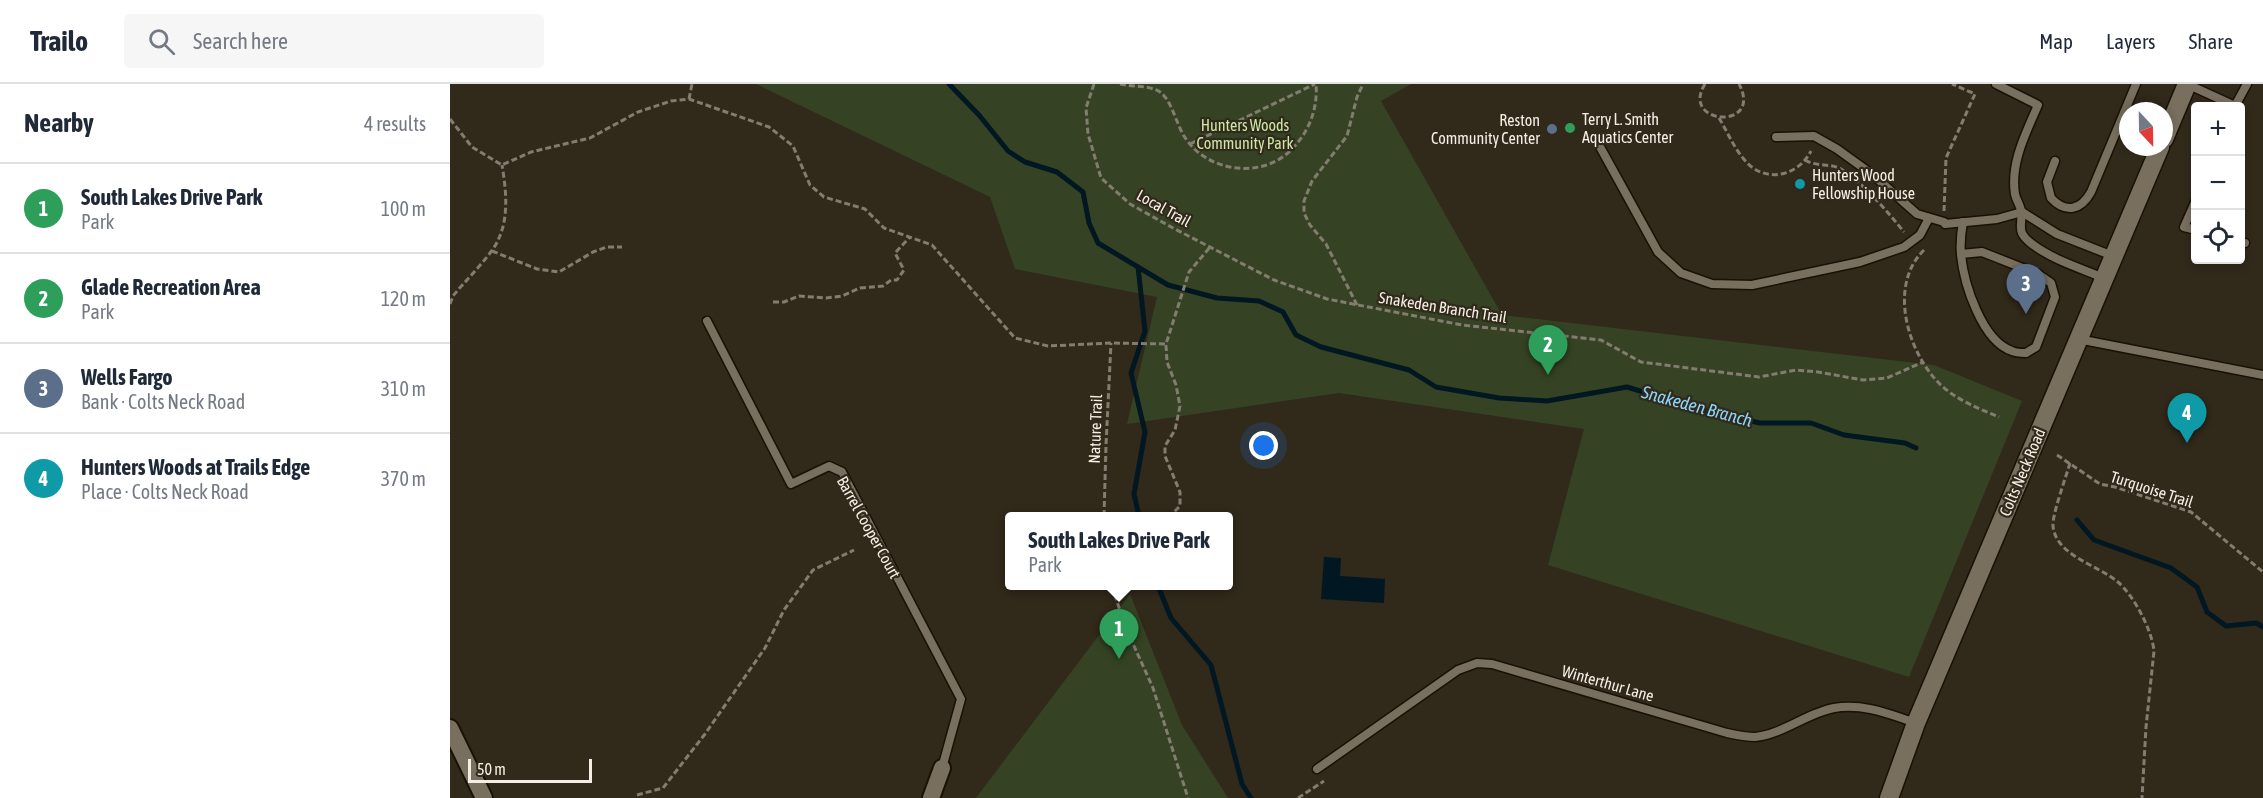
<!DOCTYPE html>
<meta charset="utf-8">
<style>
body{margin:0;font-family:"Asap Condensed",sans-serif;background:#f6f6f7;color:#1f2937}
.controls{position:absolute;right:18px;top:18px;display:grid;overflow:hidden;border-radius:6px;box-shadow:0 3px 9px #0003}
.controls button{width:54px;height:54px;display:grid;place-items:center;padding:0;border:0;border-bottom:2px solid #e0e1e3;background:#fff;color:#1f2937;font:30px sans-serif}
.compass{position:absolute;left:1669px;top:18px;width:54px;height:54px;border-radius:50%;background:#fff;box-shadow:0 3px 9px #0003;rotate:158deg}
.scale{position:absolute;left:18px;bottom:15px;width:124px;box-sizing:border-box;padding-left:6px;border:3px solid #f4eee5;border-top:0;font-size:16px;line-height:21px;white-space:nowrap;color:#f4eee5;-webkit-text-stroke:4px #31291a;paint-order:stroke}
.you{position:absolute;left:814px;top:362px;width:21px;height:21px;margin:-15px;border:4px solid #fff;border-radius:50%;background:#1a73e8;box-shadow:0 0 0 9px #1a73e833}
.badge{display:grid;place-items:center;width:39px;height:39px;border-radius:50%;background:#7f5c63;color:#fff;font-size:20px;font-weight:700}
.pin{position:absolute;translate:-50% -50px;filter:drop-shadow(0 2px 3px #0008)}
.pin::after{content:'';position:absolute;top:32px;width:21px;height:18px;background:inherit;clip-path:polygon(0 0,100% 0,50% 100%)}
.popup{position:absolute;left:555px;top:428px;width:228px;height:78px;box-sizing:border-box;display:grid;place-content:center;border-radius:6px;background:#fff;filter:drop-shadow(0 2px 4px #0005);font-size:20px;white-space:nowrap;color:#747a83}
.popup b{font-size:22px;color:#1f2937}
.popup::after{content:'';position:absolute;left:50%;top:100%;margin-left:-12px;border:12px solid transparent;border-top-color:#fff}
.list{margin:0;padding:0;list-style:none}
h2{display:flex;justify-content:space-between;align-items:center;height:78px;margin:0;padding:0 24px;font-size:26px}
h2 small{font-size:20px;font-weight:400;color:#747a83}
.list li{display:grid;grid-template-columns:39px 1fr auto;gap:18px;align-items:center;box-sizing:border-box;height:90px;padding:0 24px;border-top:2px solid #e0e1e3}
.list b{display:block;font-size:22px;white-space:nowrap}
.list p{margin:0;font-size:20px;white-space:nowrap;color:#747a83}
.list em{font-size:20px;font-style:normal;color:#747a83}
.icon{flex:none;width:33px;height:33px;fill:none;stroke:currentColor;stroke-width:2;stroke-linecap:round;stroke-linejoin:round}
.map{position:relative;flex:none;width:1813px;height:714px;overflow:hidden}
header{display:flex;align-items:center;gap:36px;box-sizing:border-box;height:84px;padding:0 30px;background:#fff;border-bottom:2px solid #e0e1e3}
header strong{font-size:28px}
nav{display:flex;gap:33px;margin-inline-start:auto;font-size:21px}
.search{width:420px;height:54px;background:#f6f6f7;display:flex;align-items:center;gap:15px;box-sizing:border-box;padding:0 21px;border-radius:6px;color:#747a83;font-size:22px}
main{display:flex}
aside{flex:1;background:#fff}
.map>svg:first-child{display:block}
.green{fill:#354324}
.water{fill:#011823}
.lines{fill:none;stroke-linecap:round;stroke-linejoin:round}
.stream{stroke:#011823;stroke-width:5}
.service-casing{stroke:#191104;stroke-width:11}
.minor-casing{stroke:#191104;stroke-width:20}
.tertiary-casing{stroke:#191104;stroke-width:21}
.path{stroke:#837c70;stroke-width:3;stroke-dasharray:6 3;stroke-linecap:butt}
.service{stroke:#786f5e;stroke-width:8}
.minor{stroke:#786f5e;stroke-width:16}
.tertiary{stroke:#786f5e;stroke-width:18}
.leisure-dot{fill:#2e9e5b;stroke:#31291a;stroke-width:2}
.service-dot{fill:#5c6f8a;stroke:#31291a;stroke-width:2}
.culture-dot{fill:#0f9aa8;stroke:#31291a;stroke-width:2}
.labels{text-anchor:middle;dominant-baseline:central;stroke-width:4.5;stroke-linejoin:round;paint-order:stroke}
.poi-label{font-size:16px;fill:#f4eee5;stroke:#31291a;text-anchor:start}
.park-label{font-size:16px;fill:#cae8a6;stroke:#31291a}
.street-label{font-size:16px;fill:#f4eee5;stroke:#31291a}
.water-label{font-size:18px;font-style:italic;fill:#8bd5fd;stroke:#31291a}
</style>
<header>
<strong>Trailo</strong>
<div class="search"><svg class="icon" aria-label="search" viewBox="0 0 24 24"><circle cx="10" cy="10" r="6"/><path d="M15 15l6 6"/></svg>Search here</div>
<nav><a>Map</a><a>Layers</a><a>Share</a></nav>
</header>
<main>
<aside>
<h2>Nearby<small>4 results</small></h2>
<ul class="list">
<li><span class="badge" style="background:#2e9e5b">1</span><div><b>South Lakes Drive Park</b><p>Park</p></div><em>100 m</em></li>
<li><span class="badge" style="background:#2e9e5b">2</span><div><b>Glade Recreation Area</b><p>Park</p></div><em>120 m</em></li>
<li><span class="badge" style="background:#5c6f8a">3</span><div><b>Wells Fargo</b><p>Bank · Colts Neck Road</p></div><em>310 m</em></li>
<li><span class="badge" style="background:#0f9aa8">4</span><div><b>Hunters Woods at Trails Edge</b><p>Place · Colts Neck Road</p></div><em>370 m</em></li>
</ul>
</aside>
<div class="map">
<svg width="1813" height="714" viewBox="0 0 1813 714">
<rect width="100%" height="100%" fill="#31291a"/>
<!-- green -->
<g class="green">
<polygon points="306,0 961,0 931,17 1052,231 1484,281 1572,317 1459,593 1098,481 1134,345 889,309 677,340 707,213 565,185 540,113"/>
<polygon points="680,510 732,641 778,714 526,714"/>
</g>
<!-- water -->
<polygon class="water" points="874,473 891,474 890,492 935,495 934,519 871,515"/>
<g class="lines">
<!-- stream -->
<g class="stream">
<polyline points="499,0 529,31 558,67 575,78 607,88 633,108 639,139 648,159 718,201 767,214 809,217 833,228 846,251 871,263 959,286 986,303 1049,314 1097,317 1177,303 1259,328 1310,339 1361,339 1394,351 1455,359 1466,364"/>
<polyline points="688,183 695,247 681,289 695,348 684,410 689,432"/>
<polyline points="1627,436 1644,456 1721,484 1747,503 1757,528 1776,542 1806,539 1813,543"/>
<polyline points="708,502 721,534 761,581 792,700 801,714"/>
</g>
<!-- service casing -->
<g class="service-casing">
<g id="service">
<path d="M1546 0 1588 21C1576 49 1560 79 1565 110 1566 116 1571 122 1571 128 1573 143 1565 147 1582 160 1603 176 1630 184 1654 194"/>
<polyline points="1737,0 1785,22"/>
<polyline points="1785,22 1797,0"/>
<polyline points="1326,53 1364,52 1387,65 1423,91 1467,130 1494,138 1495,140 1547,135 1572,128"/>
<polyline points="1149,61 1208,168 1231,189 1262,200 1302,201 1410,178 1454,163 1470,151 1479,134"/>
<path d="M1605 77 1597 98 1601 114C1616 130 1631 126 1641 108L1686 0"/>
<polyline points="1746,116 1734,143 1746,146"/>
<polyline points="1572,128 1607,150 1663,172"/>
<polyline points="1790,158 1795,159"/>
<path d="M1511 170 1532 168 1588 190 1601 199 1605 213 1586 263 1576 269C1572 269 1566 269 1562 267 1532 257 1514 200 1511 171 1510 160 1511 149 1513 138"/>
<polyline points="257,237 341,400 379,382 392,388 511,615 492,684"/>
<polyline points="1628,255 1813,291"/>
<path d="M867 685 1008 586 1027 579 1042 580 1277 649C1286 651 1295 653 1305 653 1331 651 1357 629 1384 624 1413 619 1439 630 1466 639"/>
</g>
</g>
<!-- minor casing -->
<g class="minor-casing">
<g id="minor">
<polyline points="0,644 34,714"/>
<polyline points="481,714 492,684"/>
</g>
</g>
<!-- tertiary casing -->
<g class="tertiary-casing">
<g id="tertiary">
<polyline points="1714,55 1737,0"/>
<polyline points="1439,714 1466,639 1710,63"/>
</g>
</g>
<!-- path -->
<g class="path">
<polyline points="644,0 636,24 638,50 651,94 680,120 723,144 824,196 877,215 1012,241 1151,256 1191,278 1309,293 1346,286 1368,288 1413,296 1437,294 1473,278"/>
<path d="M670 0C683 3 699 1 710 8 722 17 726 39 734 52 756 88 811 96 841 66 859 48 868 25 866 0"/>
<path d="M1255 0C1229 41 1314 47 1289 0"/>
<polyline points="239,15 242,0"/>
<path d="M1269 34C1277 47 1283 62 1293 74 1312 100 1347 94 1361 67"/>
<polyline points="0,35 22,63 52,81 81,68 140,54 188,28 221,17 239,15 319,43 343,62 360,101 374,113 415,125 434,144 482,161 565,254 598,262 661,259 716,260 739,188 761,162"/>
<polyline points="740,60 865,0"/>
<path d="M1355 76C1366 83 1380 79 1391 85 1412 98 1438 128 1454 148"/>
<polyline points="1494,127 1496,74 1525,10 1502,0"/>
<path d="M1474 166C1439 200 1456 263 1486 296 1502 314 1527 324 1549 333"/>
<polyline points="42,167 87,185 109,188 143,168 157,163 172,163"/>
<polyline points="323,218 334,218 349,212 376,214 392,212 410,204 433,202 441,196 447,196 454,186 445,169 460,153"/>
<path d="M0 220 3 212C14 198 44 169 49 154 59 132 56 105 52 81"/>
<polyline points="907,221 876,160 860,141 854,129 854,117 862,97 897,52 907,13 913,0"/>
<polyline points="716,261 717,278 726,301 730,322 725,346 715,362 715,372 730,408 730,422 720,432"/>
<polyline points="1607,371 1650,400 1665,403 1741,428 1813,488"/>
<path d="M1620 379C1616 393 1602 431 1603 442 1606 472 1648 481 1668 498 1684 512 1702 546 1704 567L1696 643 1692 714"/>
<polyline points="654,432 656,361 661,259"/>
<polyline points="662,502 675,542 703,604 738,714"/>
<polyline points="187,711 213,704 255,650 315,564 334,526 363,486 404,466"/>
<polyline points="848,714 874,697"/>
</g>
<!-- service -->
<use href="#service" class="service"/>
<!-- minor -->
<use href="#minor" class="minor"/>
<!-- tertiary -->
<use href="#tertiary" class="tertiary"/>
</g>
<!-- markers -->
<circle class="leisure-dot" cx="1120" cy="44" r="6"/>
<circle class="service-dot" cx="1102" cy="45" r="6"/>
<circle class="culture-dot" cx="1350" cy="100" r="6"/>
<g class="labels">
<!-- poi labels -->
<g class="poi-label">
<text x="1132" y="35">Terry L. Smith<tspan x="1132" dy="18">Aquatics Center</tspan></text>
<text x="1090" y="36" text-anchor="end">Reston<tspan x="1090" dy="18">Community Center</tspan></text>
<text x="1362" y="91">Hunters Wood<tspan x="1362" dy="18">Fellowship House</tspan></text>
</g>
<!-- park labels -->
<g class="park-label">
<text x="795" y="41">Hunters Woods<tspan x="795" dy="18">Community Park</tspan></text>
</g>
<!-- street labels -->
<g class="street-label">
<text transform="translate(714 124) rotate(29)">Local Trail</text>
<text transform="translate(993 223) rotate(9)">Snakeden Branch Trail</text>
<text transform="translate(645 345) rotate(-88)">Nature Trail</text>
<text transform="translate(1572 388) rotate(-67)">Colts Neck Road</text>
<text transform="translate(1702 405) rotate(18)">Turquoise Trail</text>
<text transform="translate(419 443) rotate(61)">Barrel Cooper Court</text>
<text transform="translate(1158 599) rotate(16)">Winterthur Lane</text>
</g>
<!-- water labels -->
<g class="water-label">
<text transform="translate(1247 322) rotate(15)">Snakeden Branch</text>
</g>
</g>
</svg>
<div class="controls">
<button>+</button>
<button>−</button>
<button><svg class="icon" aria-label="locate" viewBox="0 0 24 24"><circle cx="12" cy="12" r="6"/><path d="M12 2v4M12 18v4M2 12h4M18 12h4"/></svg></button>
</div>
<svg class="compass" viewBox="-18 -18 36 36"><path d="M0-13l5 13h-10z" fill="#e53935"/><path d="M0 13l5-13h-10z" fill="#747a83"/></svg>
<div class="scale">50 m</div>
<div class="you"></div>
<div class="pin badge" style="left:669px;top:575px;background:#2e9e5b">1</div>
<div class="popup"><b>South Lakes Drive Park</b>Park</div>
<div class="pin badge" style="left:1098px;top:291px;background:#2e9e5b">2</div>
<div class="pin badge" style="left:1576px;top:230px;background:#5c6f8a">3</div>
<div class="pin badge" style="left:1737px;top:359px;background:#0f9aa8">4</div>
</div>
</main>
